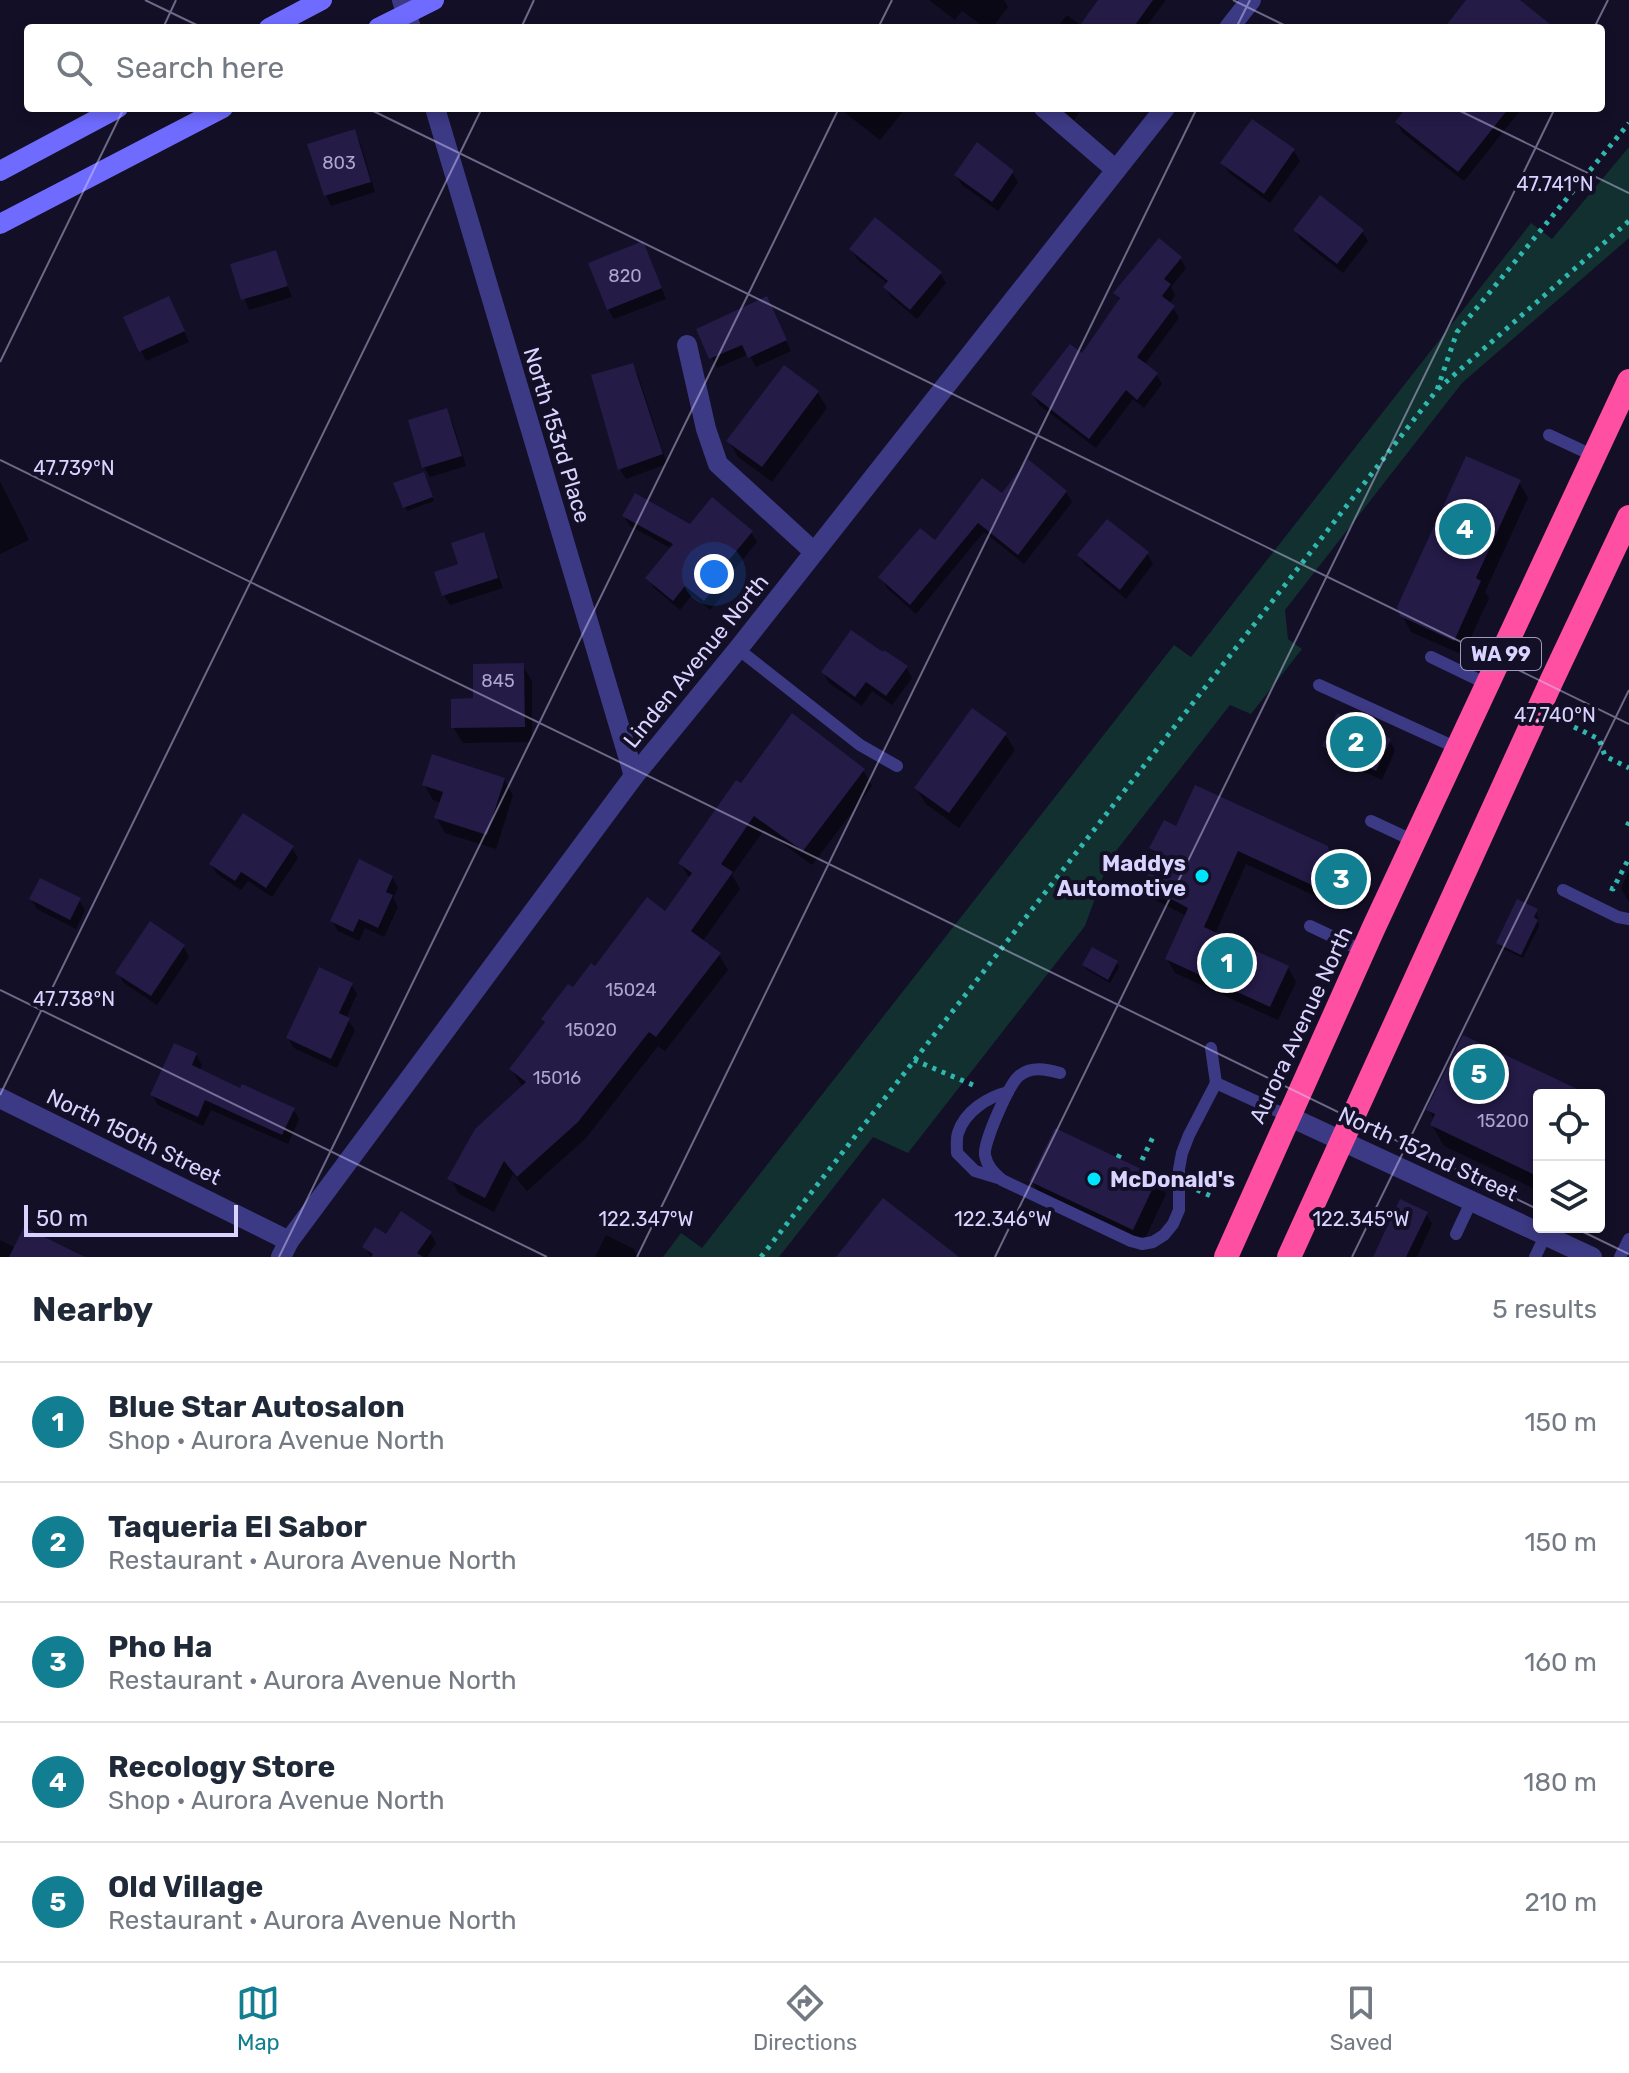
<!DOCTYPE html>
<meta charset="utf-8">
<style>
body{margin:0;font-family:Rubik,sans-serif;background:#f2f2f3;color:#1f2937}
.controls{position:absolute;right:24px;bottom:24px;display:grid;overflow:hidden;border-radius:8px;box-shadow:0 4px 12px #0003}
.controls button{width:72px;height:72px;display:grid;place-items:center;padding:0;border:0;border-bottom:2px solid #e0e1e3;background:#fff;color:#1f2937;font:40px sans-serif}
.scale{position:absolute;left:24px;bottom:20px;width:214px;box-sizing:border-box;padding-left:8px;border:4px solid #d9d4ff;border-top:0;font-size:22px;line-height:28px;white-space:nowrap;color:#d9d4ff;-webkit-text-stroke:6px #130f26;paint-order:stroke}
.you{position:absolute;left:714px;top:574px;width:28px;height:28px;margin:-20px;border:6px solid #fff;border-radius:50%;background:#1a73e8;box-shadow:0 0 0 12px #1a73e833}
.badge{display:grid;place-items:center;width:52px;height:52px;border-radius:50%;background:#117e91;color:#fff;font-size:26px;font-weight:700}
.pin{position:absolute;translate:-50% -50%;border:4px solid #fff;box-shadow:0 2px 8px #0006}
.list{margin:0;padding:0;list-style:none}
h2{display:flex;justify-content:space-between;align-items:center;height:104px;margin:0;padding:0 32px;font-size:34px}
h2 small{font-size:26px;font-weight:400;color:#747a83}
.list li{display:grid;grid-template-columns:52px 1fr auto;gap:24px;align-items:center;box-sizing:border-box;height:120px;padding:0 32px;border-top:2px solid #e0e1e3}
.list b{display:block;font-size:30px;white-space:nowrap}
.list p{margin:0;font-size:26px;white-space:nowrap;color:#747a83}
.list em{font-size:26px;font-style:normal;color:#747a83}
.icon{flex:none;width:44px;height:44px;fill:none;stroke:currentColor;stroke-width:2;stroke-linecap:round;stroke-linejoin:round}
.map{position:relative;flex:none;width:1629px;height:1257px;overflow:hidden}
.search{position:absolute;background:#fff;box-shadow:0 4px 12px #0003;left:24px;right:24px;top:24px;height:88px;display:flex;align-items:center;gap:20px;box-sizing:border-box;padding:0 28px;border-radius:8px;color:#747a83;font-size:30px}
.sheet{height:704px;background:#fff}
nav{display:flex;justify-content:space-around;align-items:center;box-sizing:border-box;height:112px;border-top:2px solid #e0e1e3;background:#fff;font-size:22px;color:#747a83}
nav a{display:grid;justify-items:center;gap:4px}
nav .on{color:#117e91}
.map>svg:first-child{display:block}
.green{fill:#12302f}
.shadow{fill:#0007}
.building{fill:#241b47}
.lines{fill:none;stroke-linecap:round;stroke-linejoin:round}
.path{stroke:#2fb8b0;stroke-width:5;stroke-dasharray:4 6;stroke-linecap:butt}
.lane{stroke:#3d3a85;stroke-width:12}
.street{stroke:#3d3a85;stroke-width:20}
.secondary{stroke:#6f6bff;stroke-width:20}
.highway{stroke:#ff4fa3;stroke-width:24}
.ticks{fill:none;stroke:#d9d4ff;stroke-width:2;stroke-opacity:0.45}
.poi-dot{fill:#00e5ff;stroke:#130f26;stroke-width:3}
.labels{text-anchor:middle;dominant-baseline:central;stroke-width:8;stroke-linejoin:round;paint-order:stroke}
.number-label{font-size:18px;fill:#aca6d1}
.shield{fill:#130f26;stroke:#9e99be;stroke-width:2}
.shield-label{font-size:20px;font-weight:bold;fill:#d9d4ff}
.street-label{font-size:22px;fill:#d9d4ff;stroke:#130f26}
.poi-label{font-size:22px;font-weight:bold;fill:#d9d4ff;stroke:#130f26;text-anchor:end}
.ticks-label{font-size:20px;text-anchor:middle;fill:#d9d4ff;stroke:#130f26;stroke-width:8;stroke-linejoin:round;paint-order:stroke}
</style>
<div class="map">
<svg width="1629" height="1257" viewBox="0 0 1629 1257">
<rect width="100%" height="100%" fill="#130f26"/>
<!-- green -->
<polygon class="green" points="1629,147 1629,238 1462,383 1285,610 1288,639 1302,649 1251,714 1230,705 1109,860 1085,926 908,1153 873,1137 779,1257 663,1257 681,1233 702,1248 1174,645 1191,657 1531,223 1552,239"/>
<!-- shadow -->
<g class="shadow">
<polygon points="929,0 1004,0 1008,7 992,28 986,28 962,11 955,20"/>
<polygon points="1101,0 1166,0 1145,28 1112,28"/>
<polygon points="1067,15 1084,28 1057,28"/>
<polygon points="839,108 904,108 905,109 880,140"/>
<polygon points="1060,108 1083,108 1074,120"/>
<polygon points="1409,108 1522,108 1464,181 1403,133 1397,123"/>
<polygon points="1253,121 1294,151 1300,161 1270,203 1229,173 1223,163"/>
<polygon points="354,132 360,142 375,192 331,206 326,195"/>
<polygon points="1012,172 1018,182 998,211 962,185 956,175"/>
<polygon points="1295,230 1362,231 1368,241 1343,273 1301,240"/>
<polygon points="851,249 940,273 946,283 917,319 891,297 885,287 888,284 857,259"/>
<polygon points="275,252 292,297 249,310 232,265"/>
<polygon points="648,254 666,299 614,319 608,309"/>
<polygon points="1180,258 1186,268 1171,287 1175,295 1170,303 1179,318 1144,365 1156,374 1162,384 1144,408 1133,399 1096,448 1039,405 1033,395 1083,356 1120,301 1116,294"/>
<polygon points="174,309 189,342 146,361 141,351"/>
<polygon points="772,309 791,351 756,367 749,354 717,368 698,330"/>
<polygon points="632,365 638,375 667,464 626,479 620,469"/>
<polygon points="818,393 827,408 772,482 738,457 729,441"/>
<polygon points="446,410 452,421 466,466 430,477 424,467"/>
<polygon points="425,479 434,501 407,511 405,507"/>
<polygon points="0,481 29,540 0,554"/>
<polygon points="1519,482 1528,498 1485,592 1489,598 1463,655 1411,632 1402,615"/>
<polygon points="1066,492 1072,502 1024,564 984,532 916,614 887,588 881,577 1002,496"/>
<polygon points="624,516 751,532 757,542 724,582 728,589 710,610 692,595 680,610 654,588 648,578 672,549 630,526"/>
<polygon points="483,534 503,588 450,605 444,595"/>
<polygon points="1147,553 1153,564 1126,599 1085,565 1079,555"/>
<polygon points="522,665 532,681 532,742 463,743 453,727 475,700"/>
<polygon points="906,667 912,678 892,705 872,691 862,706 829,683 823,672"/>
<polygon points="1005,734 1015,750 959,828 926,804 916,788"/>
<polygon points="1389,740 1395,750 1382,780 1330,756 1324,746"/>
<polygon points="863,770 872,786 812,865 764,830 732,875 740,889 702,942 719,955 728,970 665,1051 658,1046 586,1138 527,1191 513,1174 494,1212 459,1194 450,1178 523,1087 511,1069 546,1024 543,1020 596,969 665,914 690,879 680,863 741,786"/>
<polygon points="504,779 513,795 496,849 445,833 436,817 441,803 433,800 424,784"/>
<polygon points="1177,829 1330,855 1354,866 1362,880 1348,911 1246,864 1215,934 1288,968 1296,982 1278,1020 1175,973 1167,959 1187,916 1153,899 1145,884 1158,859 1152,848"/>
<polygon points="292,848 298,858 272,897 248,881 241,890 217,874 211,864"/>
<polygon points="1629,871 1629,902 1621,888"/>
<polygon points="392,877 398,888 393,898 398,907 384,937 365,928 359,941 338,931 332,921"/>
<polygon points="31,899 79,900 85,910 76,929 37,909"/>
<polygon points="1536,910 1539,926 1523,958 1501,948 1499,943"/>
<polygon points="183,946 189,957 157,1005 124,983 118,973"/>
<polygon points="1116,962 1119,967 1110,983 1087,970 1084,965"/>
<polygon points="351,984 357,994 346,1018 355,1030 337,1068 294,1048 288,1038"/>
<polygon points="1464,1037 1585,1095 1539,1095 1539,1191 1444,1146 1432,1125 1434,1120 1429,1110"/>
<polygon points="196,1055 202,1065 199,1071 241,1090 293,1109 299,1119 288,1144 211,1110 203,1126 158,1105 152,1095"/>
<polygon points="1599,1109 1605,1120 1599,1133"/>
<polygon points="1157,1178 1166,1194 1142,1245 1041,1197 1032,1181"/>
<polygon points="1426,1214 1432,1224 1417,1257 1375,1257"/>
<polygon points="430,1233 436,1243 427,1257 371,1257 365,1247 387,1236"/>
<polygon points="606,1235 634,1249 638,1257 595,1257"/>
<polygon points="0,1240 16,1248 77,1257 0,1257"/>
</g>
<!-- building -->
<g class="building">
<polygon points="1098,0 1153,0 1133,28 1078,28"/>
<polygon points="1466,0 1520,0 1555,28 1444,28"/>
<polygon points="1406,108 1509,108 1458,172 1395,122"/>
<polygon points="1252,119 1295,149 1264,194 1220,163"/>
<polygon points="355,129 371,182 324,196 307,144"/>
<polygon points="977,142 1014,171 992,202 954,175"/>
<polygon points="1320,195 1364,230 1337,264 1293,230"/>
<polygon points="875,217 942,272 910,310 883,287 888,281 849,249"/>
<polygon points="1159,238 1182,257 1164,279 1171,284 1162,296 1175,306 1137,357 1158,373 1137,400 1126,390 1089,439 1031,394 1070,344 1082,353 1120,298 1113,293"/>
<polygon points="643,241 662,288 607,310 588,263"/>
<polygon points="276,250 288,286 241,300 230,264"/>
<polygon points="169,296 185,331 139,352 123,317"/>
<polygon points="767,296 787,340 748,358 742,345 709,359 696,329"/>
<polygon points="633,363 663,454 618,470 591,375"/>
<polygon points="784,365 819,391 762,467 726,441"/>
<polygon points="447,408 462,456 422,468 408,420"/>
<polygon points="1466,456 1521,480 1476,578 1481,581 1454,641 1400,616 1397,607"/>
<polygon points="1028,459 1067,491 1018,555 978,523 910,605 878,577 920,528 935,540 982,478 1002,493"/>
<polygon points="424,472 433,497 403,508 393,483"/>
<polygon points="635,493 690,524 712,497 753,531 718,573 723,577 704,601 685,586 673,601 645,578 673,544 622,516"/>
<polygon points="1107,519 1149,552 1120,590 1077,555"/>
<polygon points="484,532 498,578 442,596 434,572 458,564 451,543"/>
<polygon points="851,630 883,652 884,650 908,666 886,696 866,682 855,697 821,672"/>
<polygon points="524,663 525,727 451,728 451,699 473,698 473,664"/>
<polygon points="972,708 1007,733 949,813 914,788"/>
<polygon points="792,713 865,769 803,851 754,816 721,864 733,872 691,931 721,953 656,1037 649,1032 578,1122 517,1177 504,1161 485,1198 447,1179 475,1129 526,1082 509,1069 545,1022 541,1019 568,984 573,987 591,963 595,966 647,897 665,911 692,873 678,863 736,780 741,783"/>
<polygon points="1337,713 1391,739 1376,771 1322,746"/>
<polygon points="432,754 505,778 487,835 434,818 443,792 422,785"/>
<polygon points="1195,785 1328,846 1329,852 1355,864 1340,898 1238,851 1204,927 1289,966 1270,1007 1165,959 1188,908 1143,884 1159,853 1149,848 1164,820 1176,826"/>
<polygon points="243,813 294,846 266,888 241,872 235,881 209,864"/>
<polygon points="359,859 393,876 386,892 393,895 378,928 359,919 353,932 330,921"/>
<polygon points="40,878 81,898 70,920 29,899"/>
<polygon points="1517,899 1538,909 1534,917 1538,920 1521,955 1496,943"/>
<polygon points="150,921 185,945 151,996 115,973"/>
<polygon points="1092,947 1118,961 1108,980 1082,965"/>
<polygon points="319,967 353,983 339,1013 350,1018 331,1059 286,1038"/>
<polygon points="1463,1035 1590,1095 1539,1095 1539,1177 1430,1125 1435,1114 1426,1110"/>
<polygon points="174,1043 197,1053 192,1065 240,1088 242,1084 295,1108 282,1135 205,1100 198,1117 150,1095"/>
<polygon points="1055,1128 1158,1177 1133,1230 1029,1181"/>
<polygon points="883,1198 959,1257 836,1257"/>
<polygon points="1400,1199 1428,1212 1406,1257 1373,1257"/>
<polygon points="401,1211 432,1232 417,1253 423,1257 371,1257 373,1254 362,1247 375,1227 386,1234"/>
<polygon points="24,1227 85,1257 9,1257"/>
</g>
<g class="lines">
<!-- path -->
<g class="path">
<polyline points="1438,389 1629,221"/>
<polyline points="1574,727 1599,739 1605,756 1629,768"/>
<polyline points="1629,822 1626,828 1629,829"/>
<polyline points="1610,888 1613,889 1629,858"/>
<polyline points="914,1060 973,1085"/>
<polyline points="1118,1158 1120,1154"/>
<polyline points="1142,1160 1153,1137"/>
<polyline points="1197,1190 1211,1196"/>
<polyline points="761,1257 1437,390 1457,332 1629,123"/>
</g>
<!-- lane -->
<g class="lane">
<polyline points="1549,435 1594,456"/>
<polyline points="738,649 860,745 897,766"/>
<polyline points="1431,657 1487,684"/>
<polyline points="1319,685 1457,748"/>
<polyline points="1371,821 1414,841"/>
<polyline points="1563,890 1618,917 1629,919"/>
<polyline points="1310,926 1363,951"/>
<path d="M1060 1073C1046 1069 1031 1066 1019 1076 1009 1084 983 1143 985 1155 987 1166 993 1172 1002 1180L1131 1241 1142 1244 1153 1242 1164 1235 1173 1224 1179 1210V1169L1182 1153 1189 1135 1216 1083 1211 1048"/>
<polyline points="1216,1083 1288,1116"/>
<path d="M998 1178 975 1171 957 1153C957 1147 956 1139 958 1133 965 1111 988 1097 1008 1092"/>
<polyline points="1456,1234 1472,1200"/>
<polyline points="1535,1257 1548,1230"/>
<polyline points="1620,1257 1629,1239"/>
</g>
<!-- street -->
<g class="street">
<polyline points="402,0 411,28"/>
<polyline points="1229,28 1251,0"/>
<polyline points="435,108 634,776"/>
<polyline points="1044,108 1116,170"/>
<polyline points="687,345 706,429 718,464 813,551"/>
<polyline points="0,1098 289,1241"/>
<polyline points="1288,1116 1592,1257"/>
<polyline points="281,1257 289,1241 634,776 738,649 1165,108"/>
</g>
<!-- secondary -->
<g class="secondary">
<polyline points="269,28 322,0"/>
<polyline points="378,28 434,0"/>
<polyline points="0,171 118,108"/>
<polyline points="0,224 223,108"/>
</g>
<!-- highway -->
<g class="highway">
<polyline points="1226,1257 1374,927 1629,381"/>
<polyline points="1289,1257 1551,682 1629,517"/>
</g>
</g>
<!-- ticks -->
<path class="ticks" d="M145 0 203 28M1233 0 1290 28M163 28 176 0M521 28 534 0M878 28 892 0M1236 28 1250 0M1594 28 1608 0M367 108 1629 724M1454 108 1629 193M0 362 124 108M0 460 1539 1210M0 990 547 1257M0 1095 482 108M1573 1227 1629 1254M279 1257 839 108M637 1257 1197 108M995 1257 1555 108M1352 1257 1629 690"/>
<!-- markers -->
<g class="poi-dot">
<circle cx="1202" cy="876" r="8"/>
<circle cx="1094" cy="1179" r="8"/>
</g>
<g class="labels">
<!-- number labels -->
<g class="number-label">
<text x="339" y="163">803</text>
<text x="625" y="276">820</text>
<text x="498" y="681">845</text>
<text x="631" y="990">15024</text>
<text x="591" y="1030">15020</text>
<text x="557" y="1078">15016</text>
<text x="1503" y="1121">15200</text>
</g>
<!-- shield labels -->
<rect class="shield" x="1461" y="638" width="80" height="32" rx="6"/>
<g class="shield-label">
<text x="1501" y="654">WA 99</text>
</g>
<!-- street labels -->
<g class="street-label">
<text transform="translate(557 435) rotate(73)">North 153rd Place</text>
<text transform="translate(696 661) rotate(-51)">Linden Avenue North</text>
<text transform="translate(1301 1025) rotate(-65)">Aurora Avenue North</text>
<text transform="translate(134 1137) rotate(26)">North 150th Street</text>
<text transform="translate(1428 1154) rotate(25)">North 152nd Street</text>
</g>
<!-- poi labels -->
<g class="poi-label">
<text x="1186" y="863">Maddys<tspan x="1186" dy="25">Automotive</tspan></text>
<text x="1110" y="1179" text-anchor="start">McDonald's</text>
</g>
</g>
<g class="ticks-label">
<text x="1555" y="191">47.741°N</text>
<text x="74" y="475">47.739°N</text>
<text x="1555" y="722">47.740°N</text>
<text x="74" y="1006">47.738°N</text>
<text x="646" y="1226">122.347°W</text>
<text x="1003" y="1226">122.346°W</text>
<text x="1361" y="1226">122.345°W</text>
</g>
</svg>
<div class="controls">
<button><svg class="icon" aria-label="locate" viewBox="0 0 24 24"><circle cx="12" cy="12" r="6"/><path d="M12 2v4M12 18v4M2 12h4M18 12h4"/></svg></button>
<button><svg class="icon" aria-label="layers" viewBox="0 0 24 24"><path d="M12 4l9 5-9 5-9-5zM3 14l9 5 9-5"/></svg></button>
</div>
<div class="scale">50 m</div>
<div class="you"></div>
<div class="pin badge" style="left:1227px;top:963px">1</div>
<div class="pin badge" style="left:1356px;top:742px">2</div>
<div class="pin badge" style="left:1341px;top:879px">3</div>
<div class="pin badge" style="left:1465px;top:529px">4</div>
<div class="pin badge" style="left:1479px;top:1074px">5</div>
<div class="search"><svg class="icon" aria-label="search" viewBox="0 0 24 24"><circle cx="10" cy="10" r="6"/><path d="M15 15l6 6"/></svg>Search here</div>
</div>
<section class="sheet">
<h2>Nearby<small>5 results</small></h2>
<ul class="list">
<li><span class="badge">1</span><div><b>Blue Star Autosalon</b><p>Shop · Aurora Avenue North</p></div><em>150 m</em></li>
<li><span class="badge">2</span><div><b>Taqueria El Sabor</b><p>Restaurant · Aurora Avenue North</p></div><em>150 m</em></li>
<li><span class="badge">3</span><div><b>Pho Ha</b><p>Restaurant · Aurora Avenue North</p></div><em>160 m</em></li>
<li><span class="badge">4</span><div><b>Recology Store</b><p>Shop · Aurora Avenue North</p></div><em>180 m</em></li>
<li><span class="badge">5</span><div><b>Old Village</b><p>Restaurant · Aurora Avenue North</p></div><em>210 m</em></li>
</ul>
</section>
<nav>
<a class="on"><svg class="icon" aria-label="map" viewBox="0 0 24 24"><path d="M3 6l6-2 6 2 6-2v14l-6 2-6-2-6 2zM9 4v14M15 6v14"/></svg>Map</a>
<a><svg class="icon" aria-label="directions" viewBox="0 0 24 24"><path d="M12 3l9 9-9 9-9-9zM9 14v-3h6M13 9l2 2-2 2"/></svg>Directions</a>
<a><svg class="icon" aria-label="saved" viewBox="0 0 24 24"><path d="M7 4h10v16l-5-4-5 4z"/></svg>Saved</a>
</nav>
